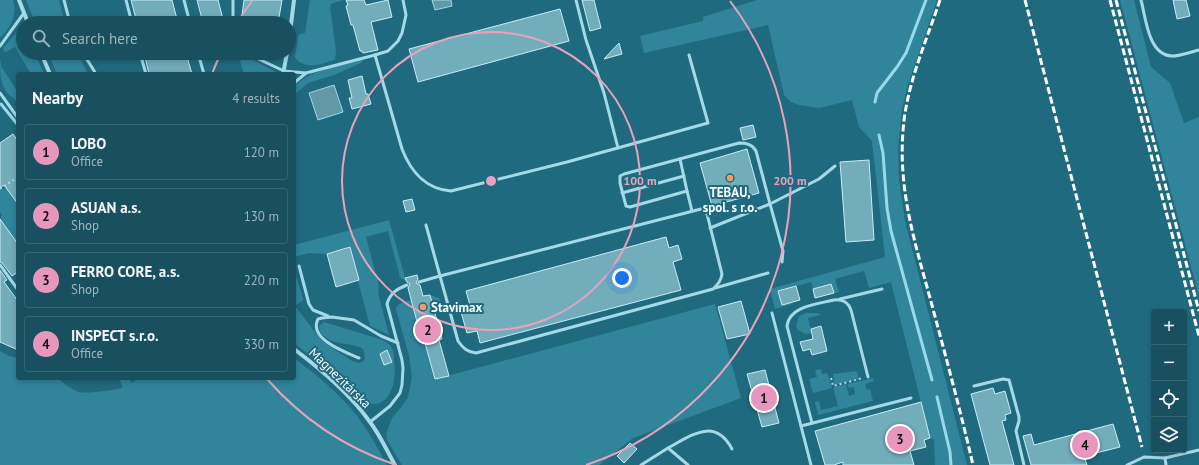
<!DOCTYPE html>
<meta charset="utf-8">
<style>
body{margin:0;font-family:"PT Sans",sans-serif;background:#255a68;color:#f1f3f6}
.controls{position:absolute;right:12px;bottom:12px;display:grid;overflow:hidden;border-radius:4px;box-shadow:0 2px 6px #0003}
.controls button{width:36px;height:36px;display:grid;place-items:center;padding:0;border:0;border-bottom:1px solid #366774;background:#18505f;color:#f1f3f6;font:20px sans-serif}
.you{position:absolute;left:622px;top:278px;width:14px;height:14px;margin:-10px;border:3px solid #fff;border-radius:50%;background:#1a73e8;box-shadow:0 0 0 6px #1a73e833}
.badge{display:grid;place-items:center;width:26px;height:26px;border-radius:50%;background:#e797bd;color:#111;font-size:13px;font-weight:700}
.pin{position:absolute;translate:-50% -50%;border:2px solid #fff;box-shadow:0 1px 4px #0006}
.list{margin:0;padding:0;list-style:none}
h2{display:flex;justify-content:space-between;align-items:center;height:52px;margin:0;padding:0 16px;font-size:17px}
h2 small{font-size:13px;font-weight:400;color:#9fb5bd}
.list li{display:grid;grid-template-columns:26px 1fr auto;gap:12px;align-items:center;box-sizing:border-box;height:56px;margin:0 8px 8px;padding:0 8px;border:1px solid #366774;border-radius:4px}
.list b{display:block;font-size:15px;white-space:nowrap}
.list p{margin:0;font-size:13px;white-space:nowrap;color:#9fb5bd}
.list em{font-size:13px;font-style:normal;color:#9fb5bd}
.icon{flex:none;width:22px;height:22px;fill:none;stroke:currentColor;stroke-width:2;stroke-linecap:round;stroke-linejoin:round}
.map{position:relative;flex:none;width:1199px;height:465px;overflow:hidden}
.search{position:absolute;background:#18505f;box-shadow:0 2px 6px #0003;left:16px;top:16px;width:280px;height:44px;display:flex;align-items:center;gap:10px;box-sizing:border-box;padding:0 14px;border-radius:22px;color:#9fb5bd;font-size:15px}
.panel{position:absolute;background:#18505f;box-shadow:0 2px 6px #0003;left:16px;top:72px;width:280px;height:308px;border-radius:4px}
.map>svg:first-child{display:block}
.green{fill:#30859b}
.water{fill:#6399a7;stroke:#98dae9}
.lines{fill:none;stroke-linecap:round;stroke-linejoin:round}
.stream{stroke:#98dae9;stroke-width:3}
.building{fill:#72adbc;stroke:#c8edf6}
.path{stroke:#a4dae7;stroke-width:2;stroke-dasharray:2 3;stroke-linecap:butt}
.lane{stroke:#a4dae7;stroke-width:3}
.street{stroke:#a4dae7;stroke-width:4}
.rail{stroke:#fff;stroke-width:3;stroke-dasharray:7 3;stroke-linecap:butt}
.ring{fill:none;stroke:#e7a3bd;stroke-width:2}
.poi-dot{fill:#f59965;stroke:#206a7f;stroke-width:1.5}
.labels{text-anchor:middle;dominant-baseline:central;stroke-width:4;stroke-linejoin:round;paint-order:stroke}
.poi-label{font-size:13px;font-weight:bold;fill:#fff;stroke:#206a7f}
.street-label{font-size:13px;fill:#fff;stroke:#206a7f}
.centre{fill:#e7a3bd;stroke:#206a7f;stroke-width:2}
.ring-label{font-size:12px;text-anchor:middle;font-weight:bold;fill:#e7a3bd;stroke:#206a7f;stroke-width:4;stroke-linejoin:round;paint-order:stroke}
</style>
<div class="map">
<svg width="1199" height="465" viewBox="0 0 1199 465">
<rect width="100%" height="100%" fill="#206a7f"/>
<!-- green -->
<g class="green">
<path d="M0 0H13C18 14 10 29 0 38Z"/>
<polygon points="26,0 59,0 65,23 35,23"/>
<path d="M310 0H343L331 4 330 7 336 51 335 59C324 65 302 70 295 57L298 36 300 34 305 33Z"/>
<polygon points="757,0 937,0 908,85 902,109 898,149 899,179 905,221 967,465 935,465 934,440 930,438 891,282 869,288 864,271 835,279 839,292 834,293 831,284 813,289 811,282 779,291 782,305 791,302 792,304 775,309 770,289 885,257 872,141 859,127 852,100 819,108 799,105 791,102 784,95 768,25 644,53 640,36 703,21 703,17"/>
<polygon points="1120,0 1134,0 1151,67 1170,83 1184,123 1199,117 1199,297"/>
<polygon points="16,33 23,34 23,53 35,53 44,74 31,74 15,47 6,52 4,51 3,48"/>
<polygon points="48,53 77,53 88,74 57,74"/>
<polygon points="242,58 249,58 274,71 276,74 244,74 240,61"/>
<path d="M0 60 2 68 18 92V103C14 97 12 98 8 94 0 85 0 73 0 60Z"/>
<path d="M362 60 363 62 334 75 308 83 294 95V87C308 70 341 66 362 60Z"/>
<polygon points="6,188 18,204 18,244 0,219 2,215 0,212 0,190"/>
<polygon points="389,220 406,281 402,279 400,277 388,231 366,237 379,286 378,293 389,335 370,326 358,281 359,280 350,247 327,254 309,253 294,257 294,245"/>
<path d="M294 269 302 295 303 300 295 306 318 336 325 343 352 361 359 363 362 362 365 359 364 351 362 348C349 342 320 345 319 326L324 322 380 339C384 341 390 343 392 348 394 351 394 356 394 360 397 379 392 412 364 402 357 399 336 376 328 370 317 361 305 352 294 343Z"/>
<polygon points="430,295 439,298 444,310 435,312"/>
<polygon points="412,300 423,344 425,343 436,379 715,304 741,398 633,438 599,465 402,465 387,440 386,434 392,418 402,406 408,397 412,377 409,356 396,309 397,306 401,303"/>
<polygon points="806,313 818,313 821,315 808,318 812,333 806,334 798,330 796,326 799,316"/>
<path d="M0 351 9 356 18 358V378H58C63 383 72 390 79 392 88 394 113 390 123 388L119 378H128L132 383 139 378H294V358C317 375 340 394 358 417 369 432 378 449 387 465H0Z"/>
<polygon points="821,369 822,374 827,373 832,388 813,393 809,379 817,377 815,370"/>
<polygon points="857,371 859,379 834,385 833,374"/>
<polygon points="873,378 874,381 865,384 867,390 870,389 873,401 818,415 815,402 819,401 821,410 838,406 833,387 846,384 849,396 855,394 854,387 849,388 847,384"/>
</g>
<!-- water -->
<g class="water">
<polygon points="432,0 451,0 452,6 435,10"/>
<polygon points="334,85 343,112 318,120 309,93"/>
</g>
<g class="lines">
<!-- stream -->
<g class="stream">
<polyline points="875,102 877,93 897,67 906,53 926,0"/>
<polyline points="1,104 18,125"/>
<polyline points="879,135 883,153 887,208 891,231 932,380"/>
<polyline points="937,397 950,452 951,465"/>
</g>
</g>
<!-- building -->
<g class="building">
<polygon points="131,0 172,0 178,23 137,23"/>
<polygon points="197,0 218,0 224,23 203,23"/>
<polygon points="244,0 282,0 278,23 241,23"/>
<polygon points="346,0 364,0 366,5 388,0 392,17 371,22 378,50 363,53 362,51 360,51 353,25 351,25 346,6 348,5"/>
<polygon points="582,0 594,0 601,28 590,31"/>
<polygon points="1173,0 1186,0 1190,16 1177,19"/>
<polygon points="560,9 569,41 418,82 409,49"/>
<polygon points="619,43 622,54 604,59"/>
<polygon points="144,53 186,53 192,74 149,74"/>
<polygon points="362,76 366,94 368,94 371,104 352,109 349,98 352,98 348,80"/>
<polygon points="753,125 756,137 743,140 740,128"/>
<polygon points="13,134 18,141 18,204 4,185 0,188 0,143"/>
<polygon points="747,149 759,193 712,206 700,163"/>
<polygon points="869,160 874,240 846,242 840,162"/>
<polygon points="412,199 415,210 406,212 403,201"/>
<polygon points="0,219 18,244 18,272 12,276 2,263 0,262"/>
<polygon points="666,237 669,248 678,245 682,259 673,262 681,290 480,343 477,331 467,333 461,312 471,309 466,291"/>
<polygon points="350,247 359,280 336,287 327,254"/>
<polygon points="0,270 7,280 4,282 18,301 18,350 0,342"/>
<polygon points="417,275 418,279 416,283 420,285 423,296 430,295 442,339 439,340 449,376 435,379 425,343 423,344 408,288 410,284 407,282 405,278"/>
<polygon points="831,284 834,293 815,298 813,289"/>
<polygon points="796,286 800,300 782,305 778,291"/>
<polygon points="741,301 750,334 727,339 718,307"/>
<polygon points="821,326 827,351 812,355 810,349 803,351 800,342 813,339 811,329"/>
<polygon points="387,350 392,362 384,365 380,354"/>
<polygon points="765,370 779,423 762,427 747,374"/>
<polygon points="993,388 995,394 1005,391 1011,413 1005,415 1006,420 1002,421 1014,465 990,465 971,394"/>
<polygon points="921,402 930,438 924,440 926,447 910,451 914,465 843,465 843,462 834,465 825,465 815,431"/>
<polygon points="1113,424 1120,447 1084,456 1087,465 1031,465 1023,436 1031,434 1034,445"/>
<polygon points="630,443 637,449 624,463 617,456"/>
</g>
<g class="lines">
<!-- path -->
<g class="path">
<polyline points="0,189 18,177"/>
<polyline points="831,378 833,386 863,378"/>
</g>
<!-- lane -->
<g class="lane">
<polyline points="64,0 70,23"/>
<polyline points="126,0 132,23"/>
<polyline points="184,0 190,23"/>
<polyline points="233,0 233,23"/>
<polyline points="576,0 586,40 604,93 618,148"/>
<path d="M1141 0C1146 18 1148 55 1172 56 1181 56 1190 52 1199 50"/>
<polyline points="0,46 24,13"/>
<polyline points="83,53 96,74"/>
<polyline points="140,53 146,74"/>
<polyline points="198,53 204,74"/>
<polyline points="238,53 239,53"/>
<polyline points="246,53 284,71 306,73"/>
<polyline points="375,55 388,51 398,41 402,33 406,15 403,0"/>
<path d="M294 83 306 73 375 55 402 149C411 172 425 189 451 191L567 162 708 123 689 55"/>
<polyline points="0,93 18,118"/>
<polyline points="680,159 687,191"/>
<polyline points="622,193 684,176"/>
<path d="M692 211 687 191 630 207 626 206 620 183V176L624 174 739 143C746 143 752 144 756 151L770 204 819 179 835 166"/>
<polyline points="710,228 770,204 783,251 782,262"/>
<polyline points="0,265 18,290"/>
<polyline points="299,266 309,304 313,310 328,316"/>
<path d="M419 282 440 276 458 341C463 348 467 352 476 353L713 289C718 284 721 281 722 274L707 214 704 210 701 209 440 276 426 225"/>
<polyline points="715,288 768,273"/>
<polyline points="840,299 882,289"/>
<polyline points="772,313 811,465"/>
<path d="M359 358C345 352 308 339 318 319L322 318 332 317 354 320 381 336 398 343"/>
<polyline points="974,386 1003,379 1009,380 1019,417 1019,421 1016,431 1024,465"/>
<path d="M370 422 390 406 400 393 402 385 403 368 402 360 387 304C390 293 397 289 407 285"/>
<path d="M812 423 787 326C789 306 818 304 834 300 843 299 848 302 851 310L868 377"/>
<polyline points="801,426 911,398"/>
<path d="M668 448C692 435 715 417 732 449"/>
<polyline points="1165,458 1166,465"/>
<polyline points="641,465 668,448 688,465"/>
<polyline points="1127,465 1144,457 1165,458 1199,450"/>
</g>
<!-- street -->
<g class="street">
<polyline points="19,0 28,23"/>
<polyline points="289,41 294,0"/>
<polyline points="41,53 50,74"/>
<polyline points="283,74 287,53"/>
<path d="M294 349C322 370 350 394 370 422 380 435 387 451 395 465"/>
</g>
<!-- rail -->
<g class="rail">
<path d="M940 0C926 42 906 86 903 131 898 194 917 249 933 309 947 361 961 413 973 465"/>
<polyline points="1025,0 1142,447"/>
<polyline points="1110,0 1199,336"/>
<polyline points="1116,0 1199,311"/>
</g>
</g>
<!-- distance rings -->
<g class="ring">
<circle cx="491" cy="181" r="149"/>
<path d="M396 465A299 299 0 0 1 267 379M212 74A299 299 0 0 1 220 55M237 23A299 299 0 0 1 252 1M730 1A299 299 0 0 1 586 465"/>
</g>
<!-- markers -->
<g class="poi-dot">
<circle cx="730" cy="178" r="4"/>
<circle cx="423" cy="307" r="4"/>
</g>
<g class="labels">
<!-- poi labels -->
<g class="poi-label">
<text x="730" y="192">TEBAU,<tspan x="730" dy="15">spol. s r.o.</tspan></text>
<text x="431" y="307" text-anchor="start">Stavimax</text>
</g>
<!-- street labels -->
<g class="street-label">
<text transform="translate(340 378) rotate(44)">Magnezitárska</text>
</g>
</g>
<circle cx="491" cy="181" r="6" class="centre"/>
<g class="ring-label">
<text x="640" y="185">100 m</text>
<text x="790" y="185">200 m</text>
</g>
</svg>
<div class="controls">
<button>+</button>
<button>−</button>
<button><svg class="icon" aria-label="locate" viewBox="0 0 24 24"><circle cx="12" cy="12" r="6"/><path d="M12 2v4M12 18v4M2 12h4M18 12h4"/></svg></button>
<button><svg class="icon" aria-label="layers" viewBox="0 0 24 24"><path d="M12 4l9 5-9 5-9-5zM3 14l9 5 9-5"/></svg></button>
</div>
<div class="you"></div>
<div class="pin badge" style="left:764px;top:398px">1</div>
<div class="pin badge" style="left:428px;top:330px">2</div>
<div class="pin badge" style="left:900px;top:439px">3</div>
<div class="pin badge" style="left:1085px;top:445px">4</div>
<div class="search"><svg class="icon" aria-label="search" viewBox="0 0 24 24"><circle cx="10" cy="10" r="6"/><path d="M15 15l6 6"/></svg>Search here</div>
<section class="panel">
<h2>Nearby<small>4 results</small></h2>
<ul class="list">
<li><span class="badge">1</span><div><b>LOBO</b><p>Office</p></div><em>120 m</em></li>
<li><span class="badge">2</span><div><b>ASUAN a.s.</b><p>Shop</p></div><em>130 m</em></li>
<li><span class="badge">3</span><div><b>FERRO CORE, a.s.</b><p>Shop</p></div><em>220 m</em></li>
<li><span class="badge">4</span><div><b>INSPECT s.r.o.</b><p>Office</p></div><em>330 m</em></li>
</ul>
</section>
</div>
